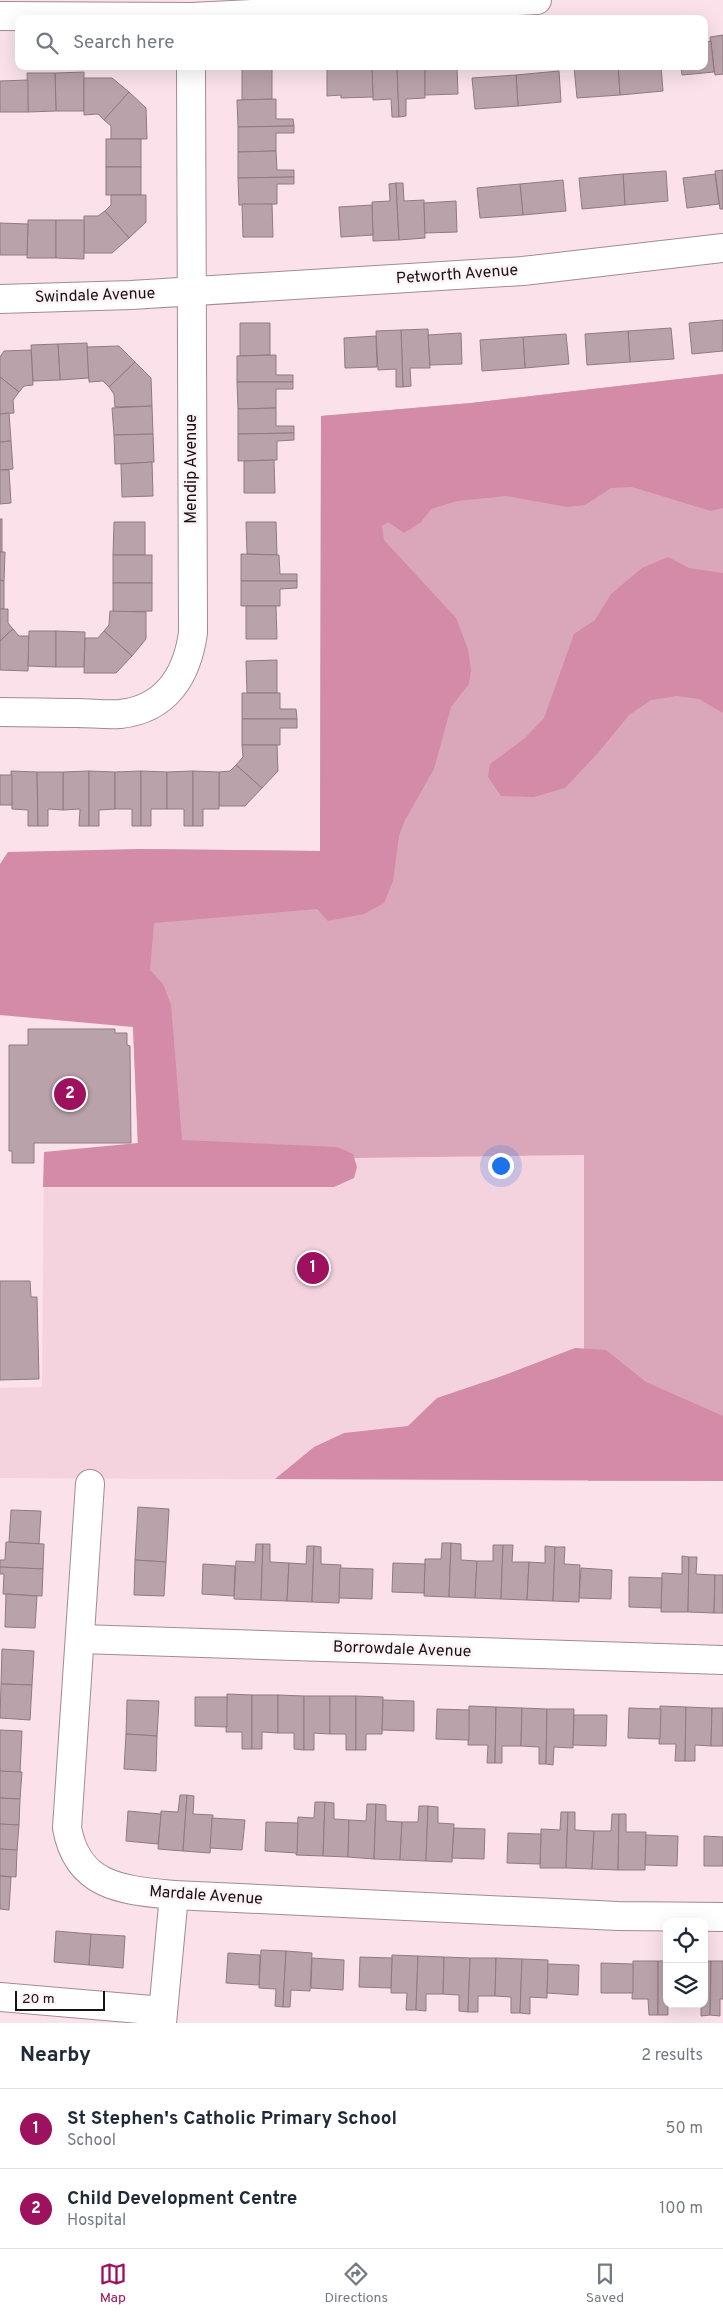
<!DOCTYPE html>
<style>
body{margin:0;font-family:Overpass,sans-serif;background:#f2f2f3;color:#1f2937}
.controls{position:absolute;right:15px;bottom:15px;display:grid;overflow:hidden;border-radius:10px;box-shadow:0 5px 20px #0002}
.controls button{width:45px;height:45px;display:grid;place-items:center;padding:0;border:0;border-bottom:1px solid #e0e1e3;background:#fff;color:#1f2937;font:25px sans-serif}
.scale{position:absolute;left:15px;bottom:12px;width:90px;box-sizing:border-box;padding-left:5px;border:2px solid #191114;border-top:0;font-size:14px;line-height:18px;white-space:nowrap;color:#191114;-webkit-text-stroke:4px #fdf3f6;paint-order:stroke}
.you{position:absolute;left:500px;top:1165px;width:18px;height:18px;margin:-12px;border:4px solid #fff;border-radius:50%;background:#1a73e8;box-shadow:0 0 0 8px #1a73e833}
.badge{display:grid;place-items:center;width:32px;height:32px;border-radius:50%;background:#9d115e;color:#fff;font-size:16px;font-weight:700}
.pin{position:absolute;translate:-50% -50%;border:2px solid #fff;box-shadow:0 1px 5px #0006}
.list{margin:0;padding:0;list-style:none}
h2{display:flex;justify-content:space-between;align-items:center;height:65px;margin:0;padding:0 20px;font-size:21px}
h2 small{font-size:16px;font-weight:400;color:#747a83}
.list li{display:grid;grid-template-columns:32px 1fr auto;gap:15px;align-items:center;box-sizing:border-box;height:80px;padding:0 20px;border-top:1px solid #e0e1e3}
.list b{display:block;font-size:19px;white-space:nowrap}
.list p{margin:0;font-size:16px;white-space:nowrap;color:#747a83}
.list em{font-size:16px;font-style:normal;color:#747a83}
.icon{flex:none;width:28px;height:28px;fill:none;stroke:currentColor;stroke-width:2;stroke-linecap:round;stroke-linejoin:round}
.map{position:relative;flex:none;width:723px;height:2023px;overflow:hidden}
.search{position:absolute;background:#fff;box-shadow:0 5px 20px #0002;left:15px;right:15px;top:15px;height:55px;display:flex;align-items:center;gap:12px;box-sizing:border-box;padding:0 18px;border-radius:10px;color:#747a83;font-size:19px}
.sheet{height:225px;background:#fff}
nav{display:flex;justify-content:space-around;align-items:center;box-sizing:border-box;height:70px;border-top:1px solid #e0e1e3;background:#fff;font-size:14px;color:#747a83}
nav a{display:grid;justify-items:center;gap:2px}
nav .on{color:#9d115e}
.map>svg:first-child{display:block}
.built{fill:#f4d3df}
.green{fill:#d9a7b9}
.forest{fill:#d38ba7}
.building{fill:#b9a2aa;stroke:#917a82}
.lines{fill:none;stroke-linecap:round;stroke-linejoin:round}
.minor-casing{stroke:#a28b93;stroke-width:30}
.minor{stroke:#fff;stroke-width:28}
.labels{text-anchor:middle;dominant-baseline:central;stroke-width:5;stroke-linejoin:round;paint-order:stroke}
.street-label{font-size:16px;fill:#191114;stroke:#fdf3f6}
</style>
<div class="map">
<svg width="723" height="2023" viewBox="0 0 723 2023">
<rect width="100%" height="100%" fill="#fae1ea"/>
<!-- built -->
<polygon class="built" points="138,1150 355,1158 584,1155 584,1348 588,1481 0,1478 0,1388 42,1387 44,1152"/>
<!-- green -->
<polygon class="green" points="723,374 723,1481 588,1481 584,1348 584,1155 355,1158 138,1150 133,1027 138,849 320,851 321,416 471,403"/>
<!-- forest -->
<g class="forest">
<polygon points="723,374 723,508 711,511 632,487 611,488 585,505 567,507 506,496 457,501 431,509 421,522 404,533 388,522 382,526 384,540 456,618 468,649 471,670 469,684 451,707 434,769 405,820 399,836 393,881 384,903 364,914 328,921 317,909 154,923 150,970 163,984 171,1005 182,1140 337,1147 353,1154 357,1167 354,1178 334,1187 43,1187 44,1152 138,1143 133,1027 0,1015 0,864 8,852 138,849 320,851 321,416 471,403"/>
<polygon points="668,557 689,568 723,573 723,713 699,699 677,696 651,700 629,715 598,753 565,788 534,797 501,796 488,777 490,764 525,738 544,718 574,634 595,620 611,594 642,568"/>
<polygon points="575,1348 606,1350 646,1382 723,1416 723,1481 275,1479 314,1447 344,1433 408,1426 437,1398 502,1376"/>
</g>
<!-- building -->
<g class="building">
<polygon points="723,35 723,74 715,75 710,37"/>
<polygon points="711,41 714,72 682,75 681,66 704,66 704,42"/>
<polygon points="372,66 397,66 399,117 392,117 391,99 373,100"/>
<polygon points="372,66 373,97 341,98 341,95 327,96 327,69"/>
<polygon points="397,66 425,66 425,98 406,99 406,116 399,117"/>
<polygon points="425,66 457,66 458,94 425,95"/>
<polygon points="618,66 661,66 663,91 620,95"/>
<polygon points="618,66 620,95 577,98 574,67"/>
<polygon points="242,67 272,67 272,99 242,100"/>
<polygon points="559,71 561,102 518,106 516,75"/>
<polygon points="84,72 84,111 56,111 55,73"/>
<polygon points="27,73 55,73 56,111 28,112"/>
<polygon points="516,75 518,106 475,109 472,78"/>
<polygon points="84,78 112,78 129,92 104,120 98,114 84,115"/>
<polygon points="28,80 28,112 0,112 0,81"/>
<polygon points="129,92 146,108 147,139 111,139 111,126 104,120"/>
<polygon points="276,99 276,119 293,119 294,126 238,127 237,100"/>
<polygon points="294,126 294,133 276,133 276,151 238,152 238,127"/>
<rect x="106" y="139" width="35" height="28"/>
<polygon points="276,151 277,170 294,170 294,177 238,178 238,152"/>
<rect x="106" y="167" width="35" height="28"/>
<polygon points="723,170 723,209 720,209 715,171"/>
<polygon points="666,171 668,201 625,205 623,174"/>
<polygon points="623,174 625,205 582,209 579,178"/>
<polygon points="715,174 719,204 687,208 683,178"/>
<polygon points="294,177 294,184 277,184 277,204 239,205 238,178"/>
<polygon points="563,180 566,211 523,215 520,184"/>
<polygon points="396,183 399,240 373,241 372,202 390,201 389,184"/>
<polygon points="396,183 403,183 404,201 424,200 425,238 399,240"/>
<polygon points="520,184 523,215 480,218 477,188"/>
<polygon points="111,195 146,195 146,222 129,238 105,211 111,205"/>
<polygon points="456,201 457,232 425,233 424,203"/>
<polygon points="242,204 272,204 273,237 243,237"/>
<polygon points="372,205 373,235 341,237 339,207"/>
<polygon points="105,211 129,238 112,253 84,253 84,216 98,216"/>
<polygon points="28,220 56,220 56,258 27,258"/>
<polygon points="56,220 84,220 84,259 56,258"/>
<polygon points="0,223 28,224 27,255 0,255"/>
<polygon points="723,320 723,351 692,354 689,323"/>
<polygon points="240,323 270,323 270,355 240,356"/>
<polygon points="671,328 674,359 630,362 628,331"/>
<polygon points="428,329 430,368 410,368 411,386 403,387 401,330"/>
<polygon points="401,330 403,387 396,387 396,369 378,370 376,331"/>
<polygon points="628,331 630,362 587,365 585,334"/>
<polygon points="461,333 462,364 430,365 428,335"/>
<polygon points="566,334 569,364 525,368 523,337"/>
<polygon points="376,336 377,367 345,368 344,338"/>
<polygon points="523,337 525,368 482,371 480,340"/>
<polygon points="87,343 89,378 60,380 58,344"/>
<polygon points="58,344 60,380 33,381 31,345"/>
<polygon points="119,346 135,362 109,387 103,381 89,382 87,347"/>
<polygon points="31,350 33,385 24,386 19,392 0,377 0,357 4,351"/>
<polygon points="276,355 276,375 293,375 293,382 237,382 237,356"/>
<polygon points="135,362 151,378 152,406 115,407 114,394 109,387"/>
<polygon points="0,377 19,392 13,400 14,413 0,414"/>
<polygon points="237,382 293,382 293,389 276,389 276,408 238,409"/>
<polygon points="152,406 153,434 114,435 112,408"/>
<polygon points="276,408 276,426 294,426 294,433 238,434 238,409"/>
<polygon points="9,413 11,441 0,442 0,414"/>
<polygon points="294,433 294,440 277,441 277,460 238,461 238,434"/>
<polygon points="153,434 154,462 115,464 114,435"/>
<polygon points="11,441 13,469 0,470 0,442"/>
<polygon points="274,460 275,493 244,493 244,461"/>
<polygon points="152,462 153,496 122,497 121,464"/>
<polygon points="0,470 9,470 11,503 0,504"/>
<rect x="0" y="519" width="2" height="33"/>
<polygon points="114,522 145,522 145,555 113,555"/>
<polygon points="246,522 276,522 277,555 247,554"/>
<polygon points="0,552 5,552 4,581 0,580"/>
<polygon points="241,554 279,555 280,574 297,574 297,581 241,581"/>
<rect x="113" y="555" width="39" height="28"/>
<polygon points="0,580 4,581 4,609 0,609"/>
<polygon points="241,581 297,581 297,588 280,589 280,606 241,606"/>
<polygon points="113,583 152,583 152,611 113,612"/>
<polygon points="246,606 276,606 277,639 246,639"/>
<polygon points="0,609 8,609 8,623 13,629 0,641"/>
<polygon points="110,611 146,612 146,639 132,656 104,631 109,625"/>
<polygon points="13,629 19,636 29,636 28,671 0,670 0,641"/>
<polygon points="29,631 56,631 56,667 28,666"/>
<polygon points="56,631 85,632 84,667 56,667"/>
<polygon points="104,631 132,656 116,673 84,673 85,638 98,638"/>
<polygon points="277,660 277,693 247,693 246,661"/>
<polygon points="242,693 280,693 280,709 296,709 297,719 242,719"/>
<polygon points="242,719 297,719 297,728 280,728 280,745 242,745"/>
<polygon points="242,745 277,745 278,771 262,788 236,765 243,757"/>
<polygon points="236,765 262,788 245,806 219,806 219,772 230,771"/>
<polygon points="11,771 37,772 38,826 28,826 28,810 12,809"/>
<polygon points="89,771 89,826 79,826 80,809 63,810 63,772"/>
<polygon points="89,771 115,772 115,809 99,810 99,826 89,826"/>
<polygon points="141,771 141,826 132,826 132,809 115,809 115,772"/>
<polygon points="141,771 167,772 167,809 151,809 151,826 141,826"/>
<polygon points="193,771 193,826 184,826 184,809 167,809 167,772"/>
<polygon points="193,771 219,772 219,809 203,809 203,826 193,826"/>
<polygon points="37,772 63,772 63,810 48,809 48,826 38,826"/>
<rect x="0" y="775" width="12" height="30"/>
<polygon points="28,1029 115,1029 115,1033 127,1033 127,1045 130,1046 131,1143 34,1143 34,1163 12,1163 12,1151 9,1151 9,1045 28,1045"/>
<polygon points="0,1281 30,1281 31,1297 37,1297 39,1379 0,1380"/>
<polygon points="138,1507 169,1509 166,1562 135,1560"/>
<polygon points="11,1510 41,1511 39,1544 9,1542"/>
<polygon points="6,1542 44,1544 43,1569 0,1567 0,1560 5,1560"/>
<polygon points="442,1543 451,1543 449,1597 424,1596 425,1559 441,1559"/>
<polygon points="451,1543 461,1544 461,1560 477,1561 475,1598 449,1597"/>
<polygon points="256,1544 263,1544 261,1600 234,1599 236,1561 255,1562"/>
<polygon points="263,1544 270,1544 270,1562 289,1563 287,1601 261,1600"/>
<polygon points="493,1545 503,1545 501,1599 475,1598 477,1561 493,1561"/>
<polygon points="503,1545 513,1545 512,1562 529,1562 527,1600 501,1599"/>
<polygon points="307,1546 314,1546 312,1602 287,1601 289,1563 306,1564"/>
<polygon points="314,1546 321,1547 321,1564 341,1565 339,1603 312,1602"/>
<polygon points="545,1546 555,1547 553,1601 527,1600 529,1562 545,1563"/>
<polygon points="555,1547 565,1547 564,1564 580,1565 579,1602 553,1601"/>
<polygon points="682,1556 689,1557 688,1612 661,1612 662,1573 682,1574"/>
<polygon points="689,1557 697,1557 696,1574 715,1575 714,1613 688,1612"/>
<polygon points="135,1560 166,1562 164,1596 134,1595"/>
<polygon points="393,1563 425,1564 424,1593 392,1592"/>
<polygon points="203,1564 235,1566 234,1596 202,1594"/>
<polygon points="0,1567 43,1569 42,1596 3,1594 4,1574 0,1574"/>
<polygon points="340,1568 373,1569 372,1599 339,1598"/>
<polygon points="581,1568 612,1570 611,1599 579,1598"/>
<polygon points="715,1575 723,1575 723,1613 714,1613"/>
<polygon points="629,1577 662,1578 661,1608 629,1607"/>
<polygon points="6,1594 37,1596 35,1628 5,1627"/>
<polygon points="2,1649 34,1651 32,1685 1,1684"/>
<polygon points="1,1684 32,1685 30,1720 0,1718"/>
<polygon points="227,1694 252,1695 252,1749 242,1749 242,1732 226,1732"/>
<polygon points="252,1695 278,1695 278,1733 262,1732 262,1749 252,1749"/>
<polygon points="278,1695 304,1696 304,1750 294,1749 294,1733 278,1733"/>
<polygon points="304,1696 330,1696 330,1734 314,1733 314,1750 304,1750"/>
<polygon points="330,1696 356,1696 356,1750 346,1750 346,1734 330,1734"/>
<polygon points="356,1696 383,1697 382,1734 366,1734 366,1750 356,1750"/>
<polygon points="195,1697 227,1697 227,1727 195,1726"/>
<polygon points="127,1700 159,1701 157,1736 126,1734"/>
<polygon points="383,1700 414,1701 414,1731 382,1730"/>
<polygon points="469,1706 496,1707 495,1763 487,1763 488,1745 468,1745"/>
<polygon points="660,1706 686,1707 685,1761 675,1761 676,1744 659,1744"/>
<polygon points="496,1707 522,1708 521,1746 502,1746 502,1763 495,1763"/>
<polygon points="686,1707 712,1708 711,1746 695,1745 695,1761 685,1761"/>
<polygon points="522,1708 547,1709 546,1764 539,1764 539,1747 521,1746"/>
<polygon points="629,1708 661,1709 660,1739 628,1738"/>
<polygon points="712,1708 723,1708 723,1746 711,1746"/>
<polygon points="437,1709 469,1710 469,1740 436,1739"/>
<polygon points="547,1709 574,1709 573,1748 554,1747 553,1765 546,1764"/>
<polygon points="574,1715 607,1715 606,1746 573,1745"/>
<polygon points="0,1730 22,1731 20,1773 0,1771"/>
<polygon points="126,1734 157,1736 156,1771 124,1769"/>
<polygon points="0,1771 22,1772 20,1799 0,1798"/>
<polygon points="180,1795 187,1795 183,1851 158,1849 161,1811 178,1812"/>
<polygon points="187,1795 194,1796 193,1814 213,1815 210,1853 183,1851"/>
<polygon points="0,1798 20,1799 19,1825 0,1824"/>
<polygon points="315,1802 325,1802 323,1856 296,1855 298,1817 314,1818"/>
<polygon points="325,1802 334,1803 334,1819 349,1820 348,1857 323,1856"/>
<polygon points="367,1804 376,1804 374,1859 348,1857 349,1820 366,1821"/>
<polygon points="376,1804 386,1805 386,1821 402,1822 400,1860 374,1859"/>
<polygon points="419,1806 428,1806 426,1861 400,1860 402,1822 418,1822"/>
<polygon points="428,1806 438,1807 438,1823 454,1824 452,1862 426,1861"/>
<polygon points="128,1811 161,1814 158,1844 126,1841"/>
<polygon points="561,1812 568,1812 566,1868 540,1868 541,1829 560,1830"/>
<polygon points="568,1812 575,1812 575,1830 594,1831 592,1869 566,1868"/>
<polygon points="612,1814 619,1814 618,1870 592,1869 594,1831 611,1831"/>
<polygon points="619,1814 626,1814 626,1832 646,1832 645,1870 618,1870"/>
<polygon points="212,1818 245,1820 242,1850 210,1848"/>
<polygon points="266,1822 298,1823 297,1853 265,1851"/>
<polygon points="0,1824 19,1825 17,1850 0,1849"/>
<polygon points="454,1828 485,1829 484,1859 452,1858"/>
<polygon points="508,1833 541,1834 540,1864 507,1863"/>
<polygon points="646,1835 678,1836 677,1866 645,1865"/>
<polygon points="704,1836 723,1837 723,1866 704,1866"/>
<polygon points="0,1849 17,1850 16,1877 0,1876"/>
<polygon points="0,1876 11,1877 9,1910 0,1909"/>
<polygon points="56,1931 91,1934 89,1965 54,1962"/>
<polygon points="91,1934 125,1936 123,1968 89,1965"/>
<polygon points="261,1950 286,1951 283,2007 275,2006 276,1989 259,1988"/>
<polygon points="286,1951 312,1953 310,1991 291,1990 290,2007 283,2007"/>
<polygon points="228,1953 260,1955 259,1985 226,1983"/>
<polygon points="392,1955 418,1956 416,2010 406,2010 407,1993 391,1993"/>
<polygon points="418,1956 444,1957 443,1994 426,1994 426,2011 416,2010"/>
<polygon points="360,1957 392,1958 391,1988 359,1987"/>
<polygon points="444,1957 470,1958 468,2012 459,2011 459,1995 443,1994"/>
<polygon points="312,1958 344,1960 343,1990 311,1988"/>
<polygon points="470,1958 496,1958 495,1996 478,1996 478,2012 468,2012"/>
<polygon points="496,1958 522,1959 520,2013 511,2013 511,1997 495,1996"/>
<polygon points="522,1959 548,1960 547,1998 530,1997 530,2014 520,2013"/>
<polygon points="633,1961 658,1961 658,2015 649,2015 648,1999 632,1999"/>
<polygon points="658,1961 667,1961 668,2015 658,2015"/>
<polygon points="704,1961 711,1961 710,2015 701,2016 701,2004 704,2004"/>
<polygon points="711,1961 723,1961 723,1999 720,1999 720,2016 710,2015"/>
<polygon points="601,1963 633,1964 633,1993 601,1993"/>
<polygon points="548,1964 579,1965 578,1995 547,1993"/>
</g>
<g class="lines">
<!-- minor casing -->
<g class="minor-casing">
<g id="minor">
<polyline points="0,16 191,17 537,0"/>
<polyline points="0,299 131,295 523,271 723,248"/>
<path d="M0 712C26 712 52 713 77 713 91 713 106 715 120 714 167 709 187 675 193 633L191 66"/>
<path d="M90 1484 67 1828C78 1888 124 1890 174 1895L618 1916 723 1917"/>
<polyline points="81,1639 723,1660"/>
<polyline points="0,1997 163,2011"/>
<polyline points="162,2023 174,1895"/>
</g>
</g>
<!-- minor -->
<use href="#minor" class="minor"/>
</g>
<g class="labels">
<!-- street labels -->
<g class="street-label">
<text transform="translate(457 275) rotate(-4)">Petworth Avenue</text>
<text transform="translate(95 296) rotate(-2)">Swindale Avenue</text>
<text transform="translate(192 469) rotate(-90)">Mendip Avenue</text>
<text transform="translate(402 1650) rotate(2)">Borrowdale Avenue</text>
<text transform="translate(206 1896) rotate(4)">Mardale Avenue</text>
</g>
</g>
</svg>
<div class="controls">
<button><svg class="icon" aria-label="locate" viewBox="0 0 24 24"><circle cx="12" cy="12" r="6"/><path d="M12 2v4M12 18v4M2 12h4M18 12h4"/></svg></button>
<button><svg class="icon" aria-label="layers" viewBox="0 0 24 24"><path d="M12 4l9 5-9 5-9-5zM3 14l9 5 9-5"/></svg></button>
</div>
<div class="scale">20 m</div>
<div class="you"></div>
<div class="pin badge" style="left:313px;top:1268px">1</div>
<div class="pin badge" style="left:70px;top:1094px">2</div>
<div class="search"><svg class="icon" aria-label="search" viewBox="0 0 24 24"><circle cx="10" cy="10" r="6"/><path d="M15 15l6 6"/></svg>Search here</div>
</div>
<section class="sheet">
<h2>Nearby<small>2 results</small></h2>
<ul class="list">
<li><span class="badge">1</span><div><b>St Stephen's Catholic Primary School</b><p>School</p></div><em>50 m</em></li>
<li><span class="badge">2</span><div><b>Child Development Centre</b><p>Hospital</p></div><em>100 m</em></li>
</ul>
</section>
<nav>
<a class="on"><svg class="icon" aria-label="map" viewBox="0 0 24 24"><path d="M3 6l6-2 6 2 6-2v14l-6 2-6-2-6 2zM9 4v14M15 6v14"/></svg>Map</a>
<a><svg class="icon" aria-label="directions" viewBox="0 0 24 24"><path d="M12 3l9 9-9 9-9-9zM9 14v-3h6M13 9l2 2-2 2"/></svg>Directions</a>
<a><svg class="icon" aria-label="saved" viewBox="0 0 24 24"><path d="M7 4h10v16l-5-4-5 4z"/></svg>Saved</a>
</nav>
